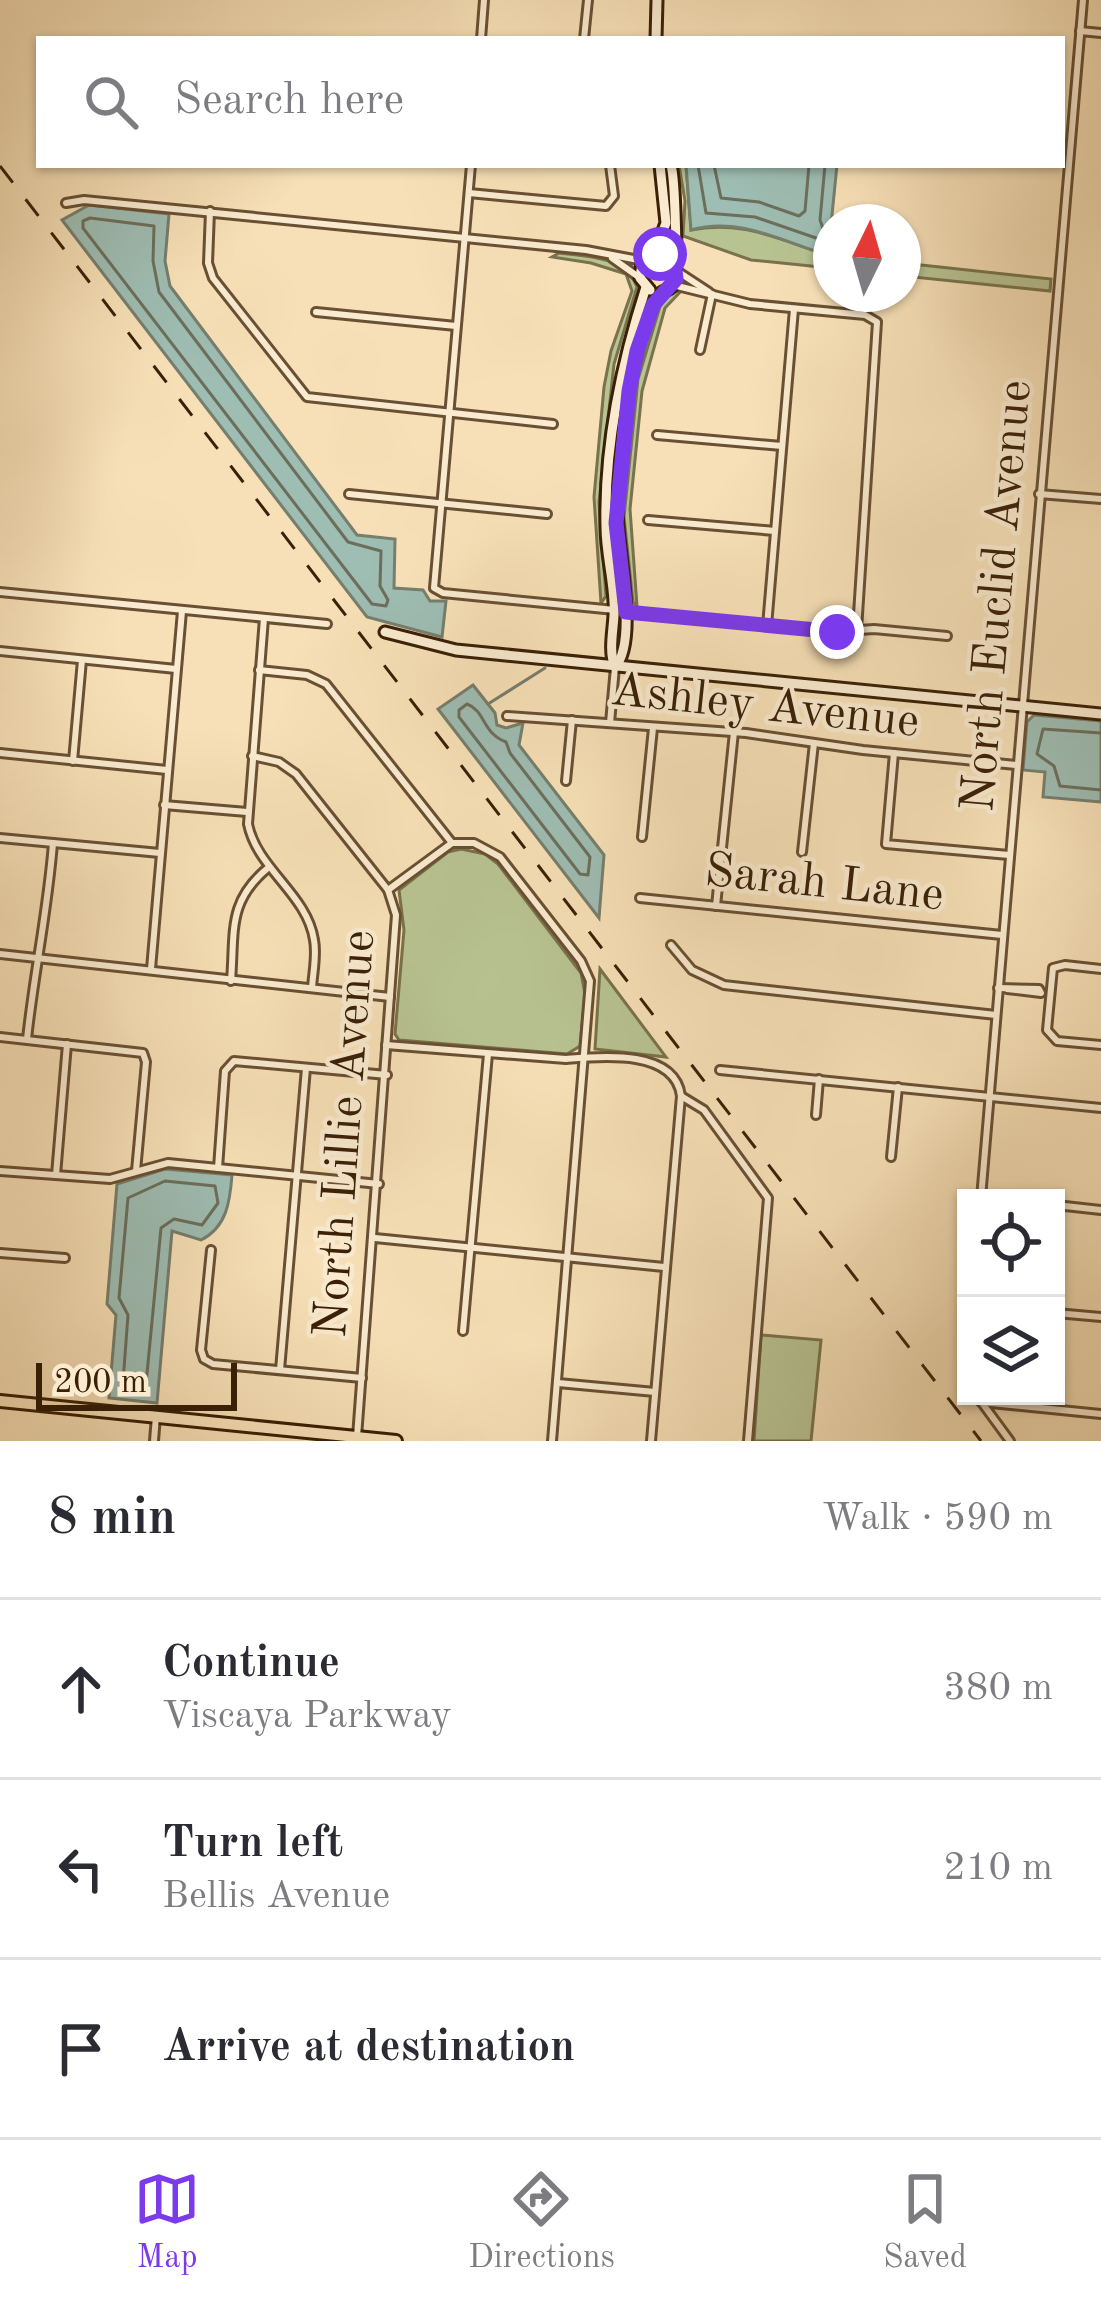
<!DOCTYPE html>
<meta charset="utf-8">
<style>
body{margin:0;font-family:"Old Standard TT",serif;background:#f7f7f7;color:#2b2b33}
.controls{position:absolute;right:36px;bottom:36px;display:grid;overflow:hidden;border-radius:0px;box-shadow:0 3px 9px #0004}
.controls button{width:108px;height:108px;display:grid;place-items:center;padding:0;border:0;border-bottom:3px solid #e1e1e2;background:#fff;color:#2b2b33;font:60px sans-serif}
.compass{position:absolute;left:813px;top:204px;width:108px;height:108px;border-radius:50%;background:#fff;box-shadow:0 3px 9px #0004;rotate:5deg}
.scale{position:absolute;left:36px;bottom:30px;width:201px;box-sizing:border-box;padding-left:12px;border:6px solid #3a2005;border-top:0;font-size:33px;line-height:42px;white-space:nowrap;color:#3a2005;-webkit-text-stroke:9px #faebd0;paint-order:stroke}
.stop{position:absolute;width:36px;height:36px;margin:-27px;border:9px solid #7c3aed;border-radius:50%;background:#fff}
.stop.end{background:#7c3aed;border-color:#fff;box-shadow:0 3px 12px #0008}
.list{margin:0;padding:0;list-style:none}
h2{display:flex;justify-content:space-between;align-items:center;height:156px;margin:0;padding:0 48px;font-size:51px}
h2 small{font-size:39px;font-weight:400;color:#7c7c81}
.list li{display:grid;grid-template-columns:78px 1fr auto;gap:36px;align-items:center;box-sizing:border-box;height:180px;padding:0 48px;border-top:3px solid #e1e1e2}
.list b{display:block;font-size:45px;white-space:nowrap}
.list p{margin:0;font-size:39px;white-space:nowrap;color:#7c7c81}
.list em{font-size:39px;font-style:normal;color:#7c7c81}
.icon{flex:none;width:66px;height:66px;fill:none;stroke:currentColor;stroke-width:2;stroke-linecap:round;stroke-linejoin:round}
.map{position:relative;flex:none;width:1101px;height:1441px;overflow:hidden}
.search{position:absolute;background:#fff;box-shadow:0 3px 9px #0004;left:36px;right:36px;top:36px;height:132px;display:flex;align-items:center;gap:30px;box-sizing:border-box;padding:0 42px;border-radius:0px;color:#7c7c81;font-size:45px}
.sheet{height:696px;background:#fff}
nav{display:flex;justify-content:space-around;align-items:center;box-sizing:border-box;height:168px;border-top:3px solid #e1e1e2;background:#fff;font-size:33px;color:#7c7c81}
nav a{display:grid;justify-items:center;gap:6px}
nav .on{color:#7c3aed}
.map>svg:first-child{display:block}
.green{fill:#b8c392;stroke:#79724c;stroke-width:3}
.water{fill:#9ebdb3;stroke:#767e6d;stroke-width:3}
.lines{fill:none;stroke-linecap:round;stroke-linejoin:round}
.shore{stroke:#6c6e5c;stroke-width:3}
.stream{stroke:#767e6d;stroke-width:3}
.street-casing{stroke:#695032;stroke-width:12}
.secondary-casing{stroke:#3a2005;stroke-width:15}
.primary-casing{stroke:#3a2005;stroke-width:16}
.street{stroke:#faebd0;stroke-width:6}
.secondary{stroke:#faebd0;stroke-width:9}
.primary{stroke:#f7e0b7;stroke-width:10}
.rail{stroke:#3a2005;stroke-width:3;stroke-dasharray:21 21;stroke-linecap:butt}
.route{stroke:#7c3aed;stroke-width:15}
.labels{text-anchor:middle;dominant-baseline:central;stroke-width:9;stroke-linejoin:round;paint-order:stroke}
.street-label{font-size:48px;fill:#3a2005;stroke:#faebd0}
</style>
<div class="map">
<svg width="1101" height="1441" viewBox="0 0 1101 1441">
<rect width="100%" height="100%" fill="#f7e0b7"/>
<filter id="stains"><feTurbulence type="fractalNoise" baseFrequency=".00167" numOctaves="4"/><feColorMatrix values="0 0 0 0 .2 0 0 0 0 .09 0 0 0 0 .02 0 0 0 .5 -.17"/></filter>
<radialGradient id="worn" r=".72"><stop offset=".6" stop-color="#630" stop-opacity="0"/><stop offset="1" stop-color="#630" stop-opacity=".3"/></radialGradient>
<!-- green -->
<g class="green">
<path d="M679 165H686L691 230C743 219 783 242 831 255V268L751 260 683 236 685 201Z"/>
<path d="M559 253C587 256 625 256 637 287L614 364 599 502 606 596 601 603 594 497 604 387 611 351 632 291 626 274 591 263 552 257Z"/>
<polygon points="903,263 1051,279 1050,291 903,276"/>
<polygon points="683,289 665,308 642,391 630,509 637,606 633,602 624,517 638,379 661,303 671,293"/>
<polygon points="461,849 485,854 498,864 581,973 585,994 580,1046 567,1054 399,1040 395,1034 404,930 399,890 448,852"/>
<polygon points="600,969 666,1057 595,1049"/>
<polygon points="761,1335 821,1340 811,1441 754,1441"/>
</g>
<!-- water -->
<g class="water">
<path d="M686 165H837L828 255C782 242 740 216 691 230Z"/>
<polygon points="89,205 169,214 165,261 170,286 357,535 395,539 394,588 423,590 430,601 446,601 442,637 367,617 62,220"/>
<polygon points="473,685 495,713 497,725 506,728 523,723 519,745 604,855 599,918 438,709"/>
<polygon points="1034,715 1101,721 1101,802 1043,797 1045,772 1023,770 1027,722"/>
<path d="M165 1169 232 1175C230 1201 227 1227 201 1240L172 1231 157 1403 109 1398 116 1315 107 1304 117 1184Z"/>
</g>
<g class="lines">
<!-- shore -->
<g class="shore">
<polyline points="698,165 706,213 755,217 819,239 825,234 820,220 825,165"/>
<polyline points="714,165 721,198 759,202 799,216 805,211 809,165"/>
<polygon points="90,218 154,226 153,261 159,292 348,542 381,551 380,586 388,600 386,606 372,604 83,228 83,221"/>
<path d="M467 704C486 711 481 732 506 742L510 753 590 857 588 875 580 874 459 717V710Z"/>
<polyline points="1101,733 1043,729 1037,754 1054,766 1060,786 1101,790"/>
<polygon points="165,1181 215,1186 218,1203 202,1225 174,1219 161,1228 146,1384 141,1389 128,1388 123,1382 128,1315 119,1298 128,1198"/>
</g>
<!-- stream -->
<polyline class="stream" points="488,704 545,668"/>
<!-- street casing -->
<g class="street-casing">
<g id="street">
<polyline points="1080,31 1101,33"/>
<polyline points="481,39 484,0"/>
<polyline points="584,39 588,0"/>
<polyline points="471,165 434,588 443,593 615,610"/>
<polyline points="469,193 606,206 614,196 610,165"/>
<polyline points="66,203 84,200 586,250 644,261"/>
<polyline points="210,211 208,263 213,278 307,397 553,424"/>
<polyline points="612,258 640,278"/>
<polyline points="677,271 709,292"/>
<polyline points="673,285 750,304 865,315 877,322 857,630"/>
<polyline points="316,312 456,326"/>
<polyline points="700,350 712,294"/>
<polyline points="657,435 782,446"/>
<polyline points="349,494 547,514"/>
<polyline points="1039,494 1101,499"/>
<polyline points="648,520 775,531"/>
<polyline points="0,592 327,624"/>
<polyline points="628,612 830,632 874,629 947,636"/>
<path d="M264 618 248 824C257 869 307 894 314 940 317 955 313 972 312 988"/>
<polyline points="767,626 794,309"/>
<polyline points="0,651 176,669"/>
<polyline points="259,670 307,675 326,684 452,843"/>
<polyline points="507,716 746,733 863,750 1016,765"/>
<polyline points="610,723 615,667"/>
<polyline points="0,753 167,770"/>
<polyline points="894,753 886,844 1009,855"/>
<polyline points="252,756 279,762 296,774 388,890 396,915 357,1437"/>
<polyline points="73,761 82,660"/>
<polyline points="566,781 572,720"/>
<polyline points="164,805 247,812"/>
<polyline points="642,837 653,728"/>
<polyline points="0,838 160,853"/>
<polyline points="802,852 814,743"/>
<polyline points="388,890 452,843 474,843 500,857 581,961 590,981 552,1441"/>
<polyline points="640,898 1002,935"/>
<polyline points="716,906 734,732"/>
<polyline points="671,945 692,970 724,985 996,1015"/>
<polyline points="0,954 390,997"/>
<polyline points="151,969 182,611"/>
<polyline points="1101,969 1065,965 1053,968 1047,1030 1057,1041 1101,1045"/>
<path d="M231 981C235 931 227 901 269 867"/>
<polyline points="998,988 1039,989 1041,993 1007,989"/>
<polyline points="0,1037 143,1053 146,1062 136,1171"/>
<path d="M27 1039C34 973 48 909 53 843"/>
<path d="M386 1045 566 1059C602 1056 675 1049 681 1096L651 1441"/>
<polyline points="720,1070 1101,1108"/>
<polyline points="681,1096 704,1110 768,1198 748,1441"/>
<polyline points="816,1115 819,1079"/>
<polyline points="891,1157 898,1087"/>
<polyline points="218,1168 225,1071 234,1061 387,1075"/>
<polyline points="0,1171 110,1179 168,1163 379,1184"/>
<polyline points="56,1175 67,1044"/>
<polyline points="981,1198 1083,0"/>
<polyline points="1056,1205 1101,1210"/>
<polyline points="375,1238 664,1267"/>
<polyline points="211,1250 201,1350 204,1359 213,1364 362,1378"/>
<polyline points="0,1253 65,1258"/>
<polyline points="1056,1313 1101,1317"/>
<polyline points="463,1331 488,1054"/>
<polyline points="280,1370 306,1068"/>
<polyline points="558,1383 655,1392"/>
<polyline points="977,1396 1010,1441"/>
<polyline points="981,1402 1101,1414"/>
<polyline points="154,1441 156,1416"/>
</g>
</g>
<!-- secondary casing -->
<g class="secondary-casing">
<g id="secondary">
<polyline points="656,39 657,0"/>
<polyline points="654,255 666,223 660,165"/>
<polyline points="650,290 640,278 642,263 657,254 673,261"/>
<polyline points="385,632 456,650 1101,714"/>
<path d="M615 667C640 639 615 541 617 503 620 454 623 401 636 355 641 338 646 308 659 295 666 287 668 293 674 284 678 277 675 179 671 165"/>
<path d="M615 667C607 648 616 622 614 602 613 577 606 552 606 527 604 445 621 365 646 287"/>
</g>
</g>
<!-- primary casing -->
<g class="primary-casing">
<polyline id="primary" points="0,1401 396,1441"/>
</g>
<!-- street -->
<use href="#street" class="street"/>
<!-- secondary -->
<use href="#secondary" class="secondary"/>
<!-- primary -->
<use href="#primary" class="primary"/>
<!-- rail -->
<polyline class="rail" points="0,166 981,1441"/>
</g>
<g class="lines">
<!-- route -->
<polyline class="route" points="660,254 674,262 676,279 653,305 637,351 629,391 616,523 626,612 837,632"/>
</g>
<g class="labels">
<!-- street labels -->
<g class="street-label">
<text transform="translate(998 596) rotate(-85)">North Euclid Avenue</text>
<text transform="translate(765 707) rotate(6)">Ashley Avenue</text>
<text transform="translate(824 884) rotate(6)">Sarah Lane</text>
<text transform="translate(346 1134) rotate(-86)">North Lillie Avenue</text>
</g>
</g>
<rect width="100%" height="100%" filter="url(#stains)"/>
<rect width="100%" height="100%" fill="url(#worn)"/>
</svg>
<div class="controls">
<button><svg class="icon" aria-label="locate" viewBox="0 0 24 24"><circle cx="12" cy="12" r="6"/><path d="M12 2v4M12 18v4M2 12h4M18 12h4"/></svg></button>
<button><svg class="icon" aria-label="layers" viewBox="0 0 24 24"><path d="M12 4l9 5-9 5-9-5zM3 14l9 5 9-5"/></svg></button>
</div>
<svg class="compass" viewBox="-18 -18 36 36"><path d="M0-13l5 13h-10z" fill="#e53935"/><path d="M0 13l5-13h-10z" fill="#7c7c81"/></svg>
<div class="scale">200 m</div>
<div class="stop" style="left:660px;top:254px"></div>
<div class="stop end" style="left:837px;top:632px"></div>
<div class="search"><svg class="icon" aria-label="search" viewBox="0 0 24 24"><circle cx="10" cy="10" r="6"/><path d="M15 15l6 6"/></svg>Search here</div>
</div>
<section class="sheet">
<h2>8 min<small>Walk · 590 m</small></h2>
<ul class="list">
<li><svg class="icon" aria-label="ahead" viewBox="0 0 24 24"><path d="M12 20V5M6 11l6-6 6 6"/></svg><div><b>Continue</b><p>Viscaya Parkway</p></div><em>380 m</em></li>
<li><svg class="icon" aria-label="left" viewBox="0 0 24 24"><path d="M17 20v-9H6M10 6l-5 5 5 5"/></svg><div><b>Turn left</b><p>Bellis Avenue</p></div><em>210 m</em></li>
<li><svg class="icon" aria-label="arrive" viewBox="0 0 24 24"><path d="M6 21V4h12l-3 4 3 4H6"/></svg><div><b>Arrive at destination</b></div></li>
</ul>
</section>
<nav>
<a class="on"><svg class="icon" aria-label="map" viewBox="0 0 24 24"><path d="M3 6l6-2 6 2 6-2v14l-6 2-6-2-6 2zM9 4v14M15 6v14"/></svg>Map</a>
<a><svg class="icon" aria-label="directions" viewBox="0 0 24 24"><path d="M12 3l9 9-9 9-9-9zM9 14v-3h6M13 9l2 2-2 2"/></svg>Directions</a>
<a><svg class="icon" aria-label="saved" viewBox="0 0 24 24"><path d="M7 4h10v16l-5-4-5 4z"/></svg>Saved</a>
</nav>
